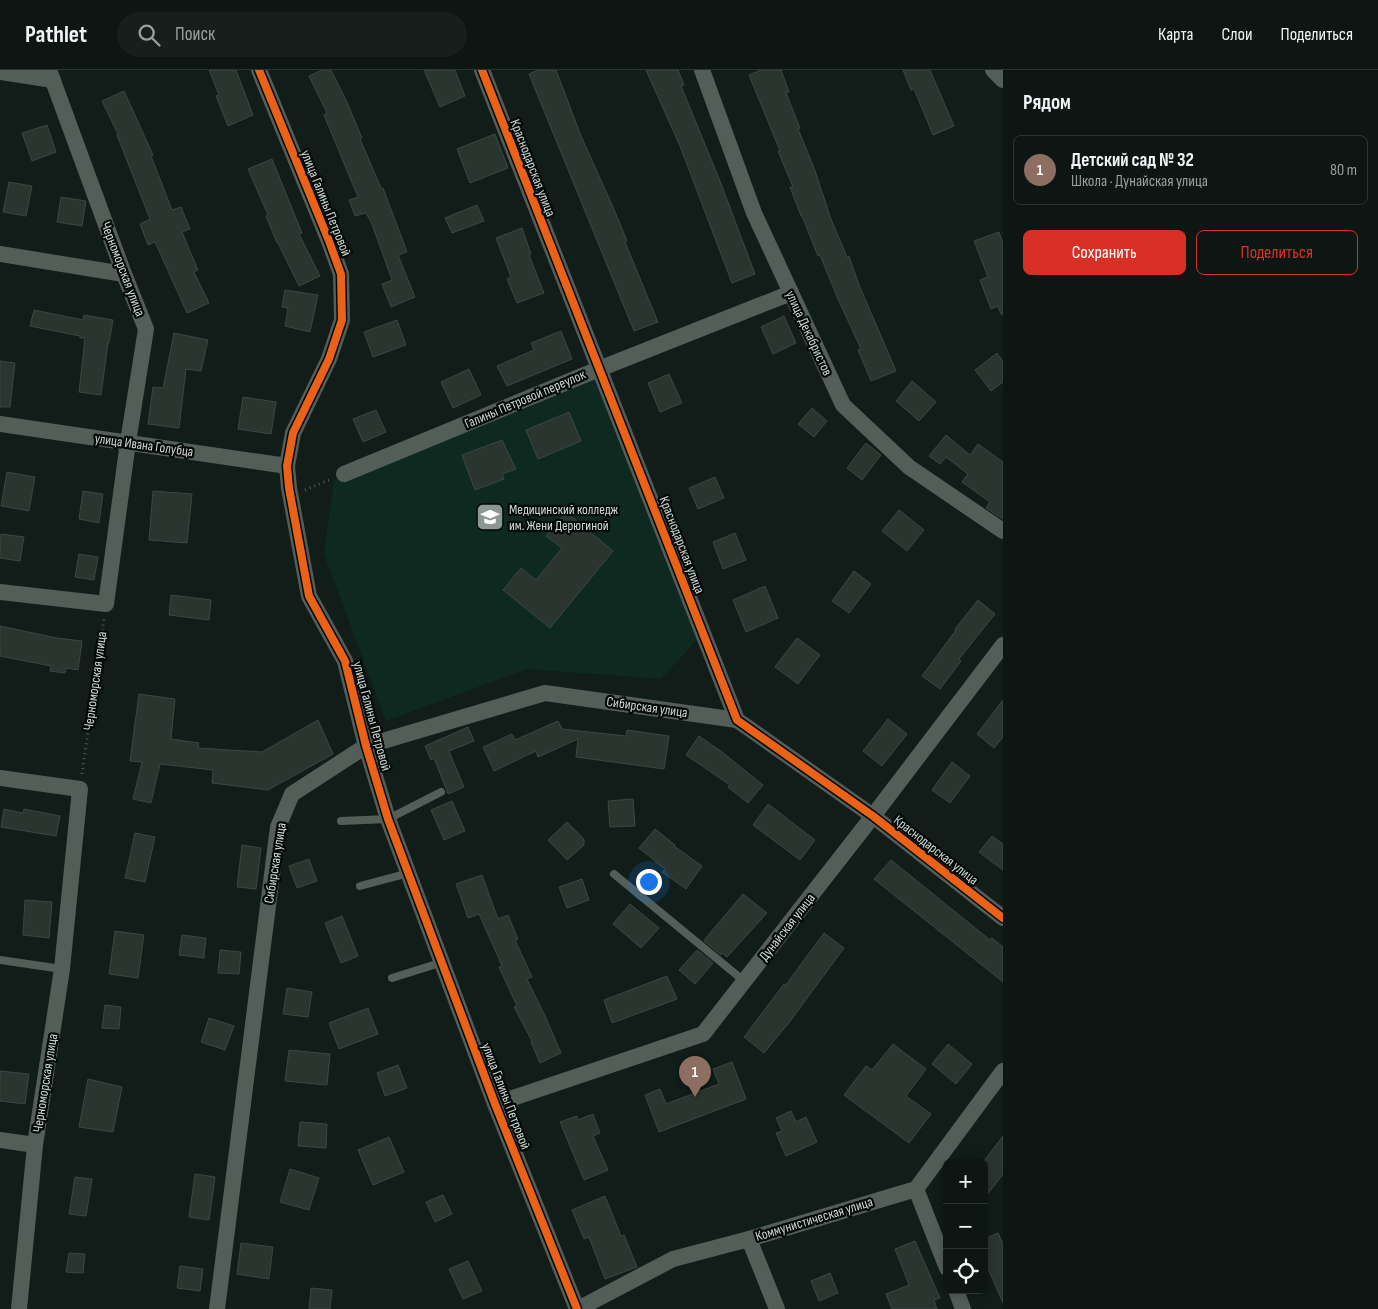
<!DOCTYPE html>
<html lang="ru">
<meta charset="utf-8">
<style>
body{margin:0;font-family:"Sofia Sans Condensed",sans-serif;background:#161f1b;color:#f1f3f6}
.controls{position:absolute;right:15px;bottom:15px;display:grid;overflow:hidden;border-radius:8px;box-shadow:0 2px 12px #0003}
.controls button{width:45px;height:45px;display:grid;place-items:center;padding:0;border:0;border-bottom:1px solid #2d3532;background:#0d1612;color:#f1f3f6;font:25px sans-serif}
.you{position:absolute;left:648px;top:811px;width:18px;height:18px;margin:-12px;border:4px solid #fff;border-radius:50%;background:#1a73e8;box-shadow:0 0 0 8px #1a73e833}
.badge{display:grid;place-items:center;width:32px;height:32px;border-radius:50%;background:#d93025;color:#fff;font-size:16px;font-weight:700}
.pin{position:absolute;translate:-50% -41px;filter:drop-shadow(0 1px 2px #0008)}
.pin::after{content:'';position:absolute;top:26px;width:18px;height:15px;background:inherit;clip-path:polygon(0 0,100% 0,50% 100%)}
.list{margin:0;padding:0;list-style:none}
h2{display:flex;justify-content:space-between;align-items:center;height:65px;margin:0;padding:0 20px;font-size:21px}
h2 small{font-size:16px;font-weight:400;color:#9a9f9f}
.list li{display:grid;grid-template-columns:32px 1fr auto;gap:15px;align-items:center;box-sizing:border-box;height:70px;margin:0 10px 10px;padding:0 10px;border:1px solid #2d3532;border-radius:8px}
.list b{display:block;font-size:19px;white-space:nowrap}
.list p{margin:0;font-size:16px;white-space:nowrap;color:#9a9f9f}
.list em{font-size:16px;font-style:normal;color:#9a9f9f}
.actions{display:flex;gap:10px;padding:15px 20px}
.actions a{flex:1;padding:11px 0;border:1px solid #d93025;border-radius:8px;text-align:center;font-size:18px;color:#d93025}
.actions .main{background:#d93025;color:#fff}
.icon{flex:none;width:28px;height:28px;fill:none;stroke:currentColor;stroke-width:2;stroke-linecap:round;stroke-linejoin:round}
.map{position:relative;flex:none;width:1003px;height:1239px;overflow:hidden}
header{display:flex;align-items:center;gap:30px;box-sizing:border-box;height:70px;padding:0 25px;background:#0d1612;border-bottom:1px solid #2d3532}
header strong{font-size:24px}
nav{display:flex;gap:28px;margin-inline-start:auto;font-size:18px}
.search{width:350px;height:45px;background:#161f1b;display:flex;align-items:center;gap:12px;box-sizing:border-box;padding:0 18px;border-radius:28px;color:#9a9f9f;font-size:19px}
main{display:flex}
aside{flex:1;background:#0d1612}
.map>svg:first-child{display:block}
.built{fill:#0e2a20}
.building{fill:#2a3530;stroke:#3c4742}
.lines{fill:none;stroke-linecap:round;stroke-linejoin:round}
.path{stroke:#515955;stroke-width:3;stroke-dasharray:1 4;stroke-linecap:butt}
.lane{stroke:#545e59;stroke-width:8}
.street{stroke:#545e59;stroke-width:16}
.cycleway-casing{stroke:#030906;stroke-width:11}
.cycleway{stroke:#ea6118;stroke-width:8}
.labels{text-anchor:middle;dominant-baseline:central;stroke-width:4.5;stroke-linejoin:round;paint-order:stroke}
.street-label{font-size:14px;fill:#ccd9d3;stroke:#030906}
.poi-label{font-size:14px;fill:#ccd9d3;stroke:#030906;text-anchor:start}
</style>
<header>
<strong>Pathlet</strong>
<div class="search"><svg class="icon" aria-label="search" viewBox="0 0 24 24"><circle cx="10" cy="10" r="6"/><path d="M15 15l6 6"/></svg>Поиск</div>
<nav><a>Карта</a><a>Слои</a><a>Поделиться</a></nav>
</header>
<main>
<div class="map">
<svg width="1003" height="1239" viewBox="0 0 1003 1239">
<rect width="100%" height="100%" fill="#111d18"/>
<!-- built -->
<polygon class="built" points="596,307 698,569 661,609 527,599 386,651 324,484 334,410"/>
<!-- building -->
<g class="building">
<polygon points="209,0 236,0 253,45 228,56 216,26 219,25"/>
<polygon points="322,0 331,0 346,30 362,68 360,69 381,118 383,118 407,182 398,185 415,227 391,237 382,214 392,210 372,154 366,143 355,146 349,130 358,127 324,45 327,43 309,6"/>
<polygon points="424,0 455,0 465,26 440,37"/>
<polygon points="538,0 556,0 581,66 613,137 627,171 625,172 658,252 634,261 529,4"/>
<polygon points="646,0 678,0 684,15 681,16 720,111 755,204 732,213 680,76"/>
<polygon points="761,0 781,0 789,22 786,23 800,58 798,59 814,98 831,149 847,187 849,186 859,215 896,301 871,311 858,280 861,279 838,229 820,185 818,186 802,146 801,146 790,117 793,117 778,81 780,81 749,5"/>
<polygon points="903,0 930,0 954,56 933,65 914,19 911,20"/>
<polygon points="124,21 153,85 151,86 172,140 181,137 190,159 182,162 198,200 194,202 209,233 187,243 155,172 148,175 140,154 150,149 117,65 118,64 102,31"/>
<polygon points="47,55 56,82 32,91 22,63"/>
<polygon points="495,64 508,98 470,113 457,79"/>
<polygon points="272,89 302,163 299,164 320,206 299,216 278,173 277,173 266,146 268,145 248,99"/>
<polygon points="9,112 32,116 26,146 3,142"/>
<polygon points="61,127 86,131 82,156 57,152"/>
<polygon points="477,135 484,151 452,163 445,148"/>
<polygon points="522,158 531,184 529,185 544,223 517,233 507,209 511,207 496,168"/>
<polygon points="999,162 1003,174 1003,244 1001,244 998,236 991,239 980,210 988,207 974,171"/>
<polygon points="285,220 318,225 310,262 285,256 288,238 282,237"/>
<polygon points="34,240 83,250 84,245 113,250 109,273 108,273 101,325 79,322 85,268 80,268 80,266 30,256"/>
<polygon points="784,246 796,273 773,284 761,257"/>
<polygon points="397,250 406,275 373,287 364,262"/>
<polygon points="561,261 572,289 507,316 497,296 534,280 531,273"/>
<polygon points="174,263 208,270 201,301 186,299 179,358 148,354 153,317 163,318"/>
<polygon points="997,283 1003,292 1003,312 991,321 975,300"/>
<polygon points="0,291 15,293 10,337 0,337"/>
<polygon points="469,299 481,325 453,338 441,312"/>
<polygon points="669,304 682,333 660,342 648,313"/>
<polygon points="912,311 936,332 919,351 896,331"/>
<polygon points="243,327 276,332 271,364 238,359"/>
<polygon points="812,338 827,351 814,367 798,354"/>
<polygon points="376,340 386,362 363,372 353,349"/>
<polygon points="569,342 581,371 538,389 526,360"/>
<polygon points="946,365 970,385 978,374 1003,392 1003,449 986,438 990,432 962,412 968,404 946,387 940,394 929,386"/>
<polygon points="502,370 516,399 502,404 504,409 475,420 462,385"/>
<polygon points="866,373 881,385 862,410 847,398"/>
<polygon points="7,402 35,407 29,441 1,436"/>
<polygon points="715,407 724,428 698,439 689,418"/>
<polygon points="83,421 103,424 99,453 79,449"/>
<polygon points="153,421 192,424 187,473 149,470"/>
<polygon points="899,440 924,460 907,481 882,461"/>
<polygon points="566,442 613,481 550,558 503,520 521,498 536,510 562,478 546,466"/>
<polygon points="735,463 746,490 723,499 713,472"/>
<polygon points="1,464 24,467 20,491 0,488"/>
<polygon points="79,484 98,487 94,510 75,507"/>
<polygon points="854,501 871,514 849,543 832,531"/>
<polygon points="765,516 778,548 746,562 733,530"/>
<polygon points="171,525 211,530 209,550 169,545"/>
<polygon points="978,530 995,544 959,589 961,591 940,619 922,606 956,560 955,559"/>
<polygon points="0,556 57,568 82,571 78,600 66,598 65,603 50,601 51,596 0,586"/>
<polygon points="797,568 820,585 798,614 775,597"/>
<polygon points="139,624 175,629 171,669 199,673 198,678 262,682 318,650 333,684 268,720 212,713 213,700 160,694 151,733 133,729 142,692 130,691"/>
<polygon points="1003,630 1003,667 994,678 977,664"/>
<polygon points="888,649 907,664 882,696 863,681"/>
<polygon points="558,651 562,659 626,666 627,660 669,666 664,699 576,687 578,669 538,687 536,681 494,701 483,677 512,664 515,670"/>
<polygon points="468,657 474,671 449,681 464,717 448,724 434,688 431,690 425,676"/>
<polygon points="699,666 722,682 763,715 748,733 728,717 730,715 686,685"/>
<polygon points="952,692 970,706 950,733 932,720"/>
<polygon points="633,729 635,756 610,757 608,731"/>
<polygon points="452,731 465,761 444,770 431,740"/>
<polygon points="768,734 815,770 800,790 753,755"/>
<polygon points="4,739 23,743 24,739 60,746 56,766 1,757"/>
<polygon points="567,752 584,769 584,775 567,790 548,770"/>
<polygon points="655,759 675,775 674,776 702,796 686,819 662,802 665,799 639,778"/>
<polygon points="135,763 155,767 145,812 125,808"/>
<polygon points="992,766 1003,774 1003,800 979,782"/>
<polygon points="242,775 261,778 256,819 237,817"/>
<polygon points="309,789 317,811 297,818 289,796"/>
<polygon points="891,790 990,870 992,868 1003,877 1003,912 874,809"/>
<polygon points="482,805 498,849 508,845 518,869 515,870 532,907 527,909 546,948 561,983 540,993 531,972 532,971 514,937 517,936 499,897 502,896 479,844 468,848 456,814"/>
<polygon points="582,809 589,830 567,838 559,817"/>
<polygon points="743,824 767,843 727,887 722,883 721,885 704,871 705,869"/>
<polygon points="25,830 52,832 49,868 23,865"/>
<polygon points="630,834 659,858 641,878 613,854"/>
<polygon points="342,846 358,886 341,893 325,853"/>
<polygon points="115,861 144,865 138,908 109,904"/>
<polygon points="824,863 844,878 788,954 764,983 744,967 784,914 785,916"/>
<polygon points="182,865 206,868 204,888 179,885"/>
<polygon points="220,880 241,882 239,904 218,903"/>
<polygon points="697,880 713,893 695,914 679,900"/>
<polygon points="667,906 677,929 612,953 604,930"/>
<polygon points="287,918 312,922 308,947 283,944"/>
<polygon points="105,935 121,937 119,959 102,958"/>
<polygon points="368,938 378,964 339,979 329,953"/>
<polygon points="209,948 234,956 225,980 201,972"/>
<polygon points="893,974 926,999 906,1026 931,1044 909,1073 844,1025 866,996 872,1000"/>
<polygon points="948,974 972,994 956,1014 932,994"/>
<polygon points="289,980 330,984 327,1015 285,1011"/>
<polygon points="732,992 746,1029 659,1062 645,1025 660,1019 666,1034 719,1014 713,999"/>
<polygon points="398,995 407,1018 385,1026 377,1003"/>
<polygon points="0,1001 29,1004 25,1034 0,1031"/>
<polygon points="88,1009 122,1017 113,1062 79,1057"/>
<polygon points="791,1041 796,1052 806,1047 817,1072 786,1086 776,1063 782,1061 776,1048"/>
<polygon points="593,1044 600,1063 593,1066 608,1100 584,1110 560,1052 577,1046 578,1050"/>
<polygon points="300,1052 327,1054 326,1078 298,1076"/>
<polygon points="1003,1066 1003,1104 984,1129 984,1091"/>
<polygon points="389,1067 404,1102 373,1115 358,1080"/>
<polygon points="290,1099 319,1108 309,1140 280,1132"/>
<polygon points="195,1104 215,1107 209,1150 189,1147"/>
<polygon points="75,1107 92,1109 86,1146 69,1144"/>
<polygon points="443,1125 452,1144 435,1152 426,1132"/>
<polygon points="605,1126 621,1166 624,1165 637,1197 605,1209 589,1167 584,1169 572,1140"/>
<polygon points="998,1163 1003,1174 1003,1233 984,1189 984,1169"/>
<polygon points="915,1171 940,1228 934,1230 937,1239 892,1239 886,1224 909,1215 895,1179"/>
<polygon points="241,1173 273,1177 269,1209 237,1204"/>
<polygon points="69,1183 85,1184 83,1203 66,1202"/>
<polygon points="468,1191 482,1221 463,1229 449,1199"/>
<polygon points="180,1196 203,1199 200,1221 177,1218"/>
<polygon points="830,1203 838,1223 819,1231 811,1211"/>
<polygon points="311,1218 332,1220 330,1239 309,1239"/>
</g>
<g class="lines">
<!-- path -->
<g class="path">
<polyline points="305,420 329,410"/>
<polyline points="82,704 104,549"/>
</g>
<!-- lane -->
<g class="lane">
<polyline points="341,751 388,749 441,722"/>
<polyline points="614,804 744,911"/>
<polyline points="360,816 409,803"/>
<polyline points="0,890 62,899"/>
<polyline points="392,908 443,892"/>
</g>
<!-- street -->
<g class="street">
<polyline points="259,0 329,171 341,204 342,250 329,289 293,363 287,396 289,418 309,526 345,591 366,676 388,749 495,1034 577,1239"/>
<polyline points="482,0 737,650 873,746 1003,848"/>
<polyline points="702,0 754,143 843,335 909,397 1003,461"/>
<polyline points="993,0 1003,10"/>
<polyline points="0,2 53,10"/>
<polyline points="0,184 124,204"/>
<polyline points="0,354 287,396"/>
<polyline points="344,404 599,299 791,223"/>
<polyline points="0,522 106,534 128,372 146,259 124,204 49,0"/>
<polyline points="0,708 80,719 62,899 35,1075 19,1239"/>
<polyline points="495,1034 703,964 873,746 1003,575"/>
<polyline points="0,1070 35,1075"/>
<polyline points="916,1119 947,1198"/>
<polyline points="749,1169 777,1239"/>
<polyline points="956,1220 963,1239"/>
<polyline points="217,1239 278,757 292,724 366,676 545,623 737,650"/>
<polyline points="578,1239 673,1189 749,1169 916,1119 1003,1001"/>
</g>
<!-- cycleway casing -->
<g class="cycleway-casing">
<g id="cycleway">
<polyline points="259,0 329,171 341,204 342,250 329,289 293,363 287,396 289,418 309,526 345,591 366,676 388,749 495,1034 577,1239"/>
<polyline points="482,0 737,650 873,746 1003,848"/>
</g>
</g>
<!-- cycleway -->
<use href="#cycleway" class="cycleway"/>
</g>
<!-- icons -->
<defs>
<g id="university-square" transform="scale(1.4375)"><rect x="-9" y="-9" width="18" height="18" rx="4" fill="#8b9792" stroke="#030906"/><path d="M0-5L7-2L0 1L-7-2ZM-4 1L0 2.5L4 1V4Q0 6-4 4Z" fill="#fff"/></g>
</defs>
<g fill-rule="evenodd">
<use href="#university-square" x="490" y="447"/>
</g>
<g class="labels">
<!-- street labels -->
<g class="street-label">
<text transform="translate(533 98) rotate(69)">Краснодарская улица</text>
<text transform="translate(326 133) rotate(68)">улица Галины Петровой</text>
<text transform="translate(123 199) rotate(69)">Черноморская улица</text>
<text transform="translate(809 263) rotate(65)">улица Декабристов</text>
<text transform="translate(525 329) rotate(-23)">Галины Петровой переулок</text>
<text transform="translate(144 375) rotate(8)">улица Ивана Голубца</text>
<text transform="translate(682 475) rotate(69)">Краснодарская улица</text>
<text transform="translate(95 611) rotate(-82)">Черноморская улица</text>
<text transform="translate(647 637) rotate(8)">Сибирская улица</text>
<text transform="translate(372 646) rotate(75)">улица Галины Петровой</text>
<text transform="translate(936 780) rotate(38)">Краснодарская улица</text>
<text transform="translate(275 793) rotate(-81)">Сибирская улица</text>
<text transform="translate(787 857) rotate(-52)">Дунайская улица</text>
<text transform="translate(45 1013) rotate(-81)">Черноморская улица</text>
<text transform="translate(506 1026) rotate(69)">улица Галины Петровой</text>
<text transform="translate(814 1149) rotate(-17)">Коммунистическая улица</text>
</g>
<!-- poi labels -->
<g class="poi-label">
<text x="509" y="439">Медицинский колледж<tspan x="509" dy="16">им. Жени Дерюгиной</tspan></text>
</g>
</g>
</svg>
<div class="controls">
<button>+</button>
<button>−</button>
<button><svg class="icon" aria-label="locate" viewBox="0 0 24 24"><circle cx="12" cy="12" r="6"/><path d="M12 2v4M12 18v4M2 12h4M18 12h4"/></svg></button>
</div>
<div class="you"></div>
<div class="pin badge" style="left:695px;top:1027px;background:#8d6e63">1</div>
</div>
<aside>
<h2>Рядом<small></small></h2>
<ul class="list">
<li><span class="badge" style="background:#8d6e63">1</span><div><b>Детский сад № 32</b><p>Школа · Дунайская улица</p></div><em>80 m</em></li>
</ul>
<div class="actions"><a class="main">Сохранить</a><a>Поделиться</a></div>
</aside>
</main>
